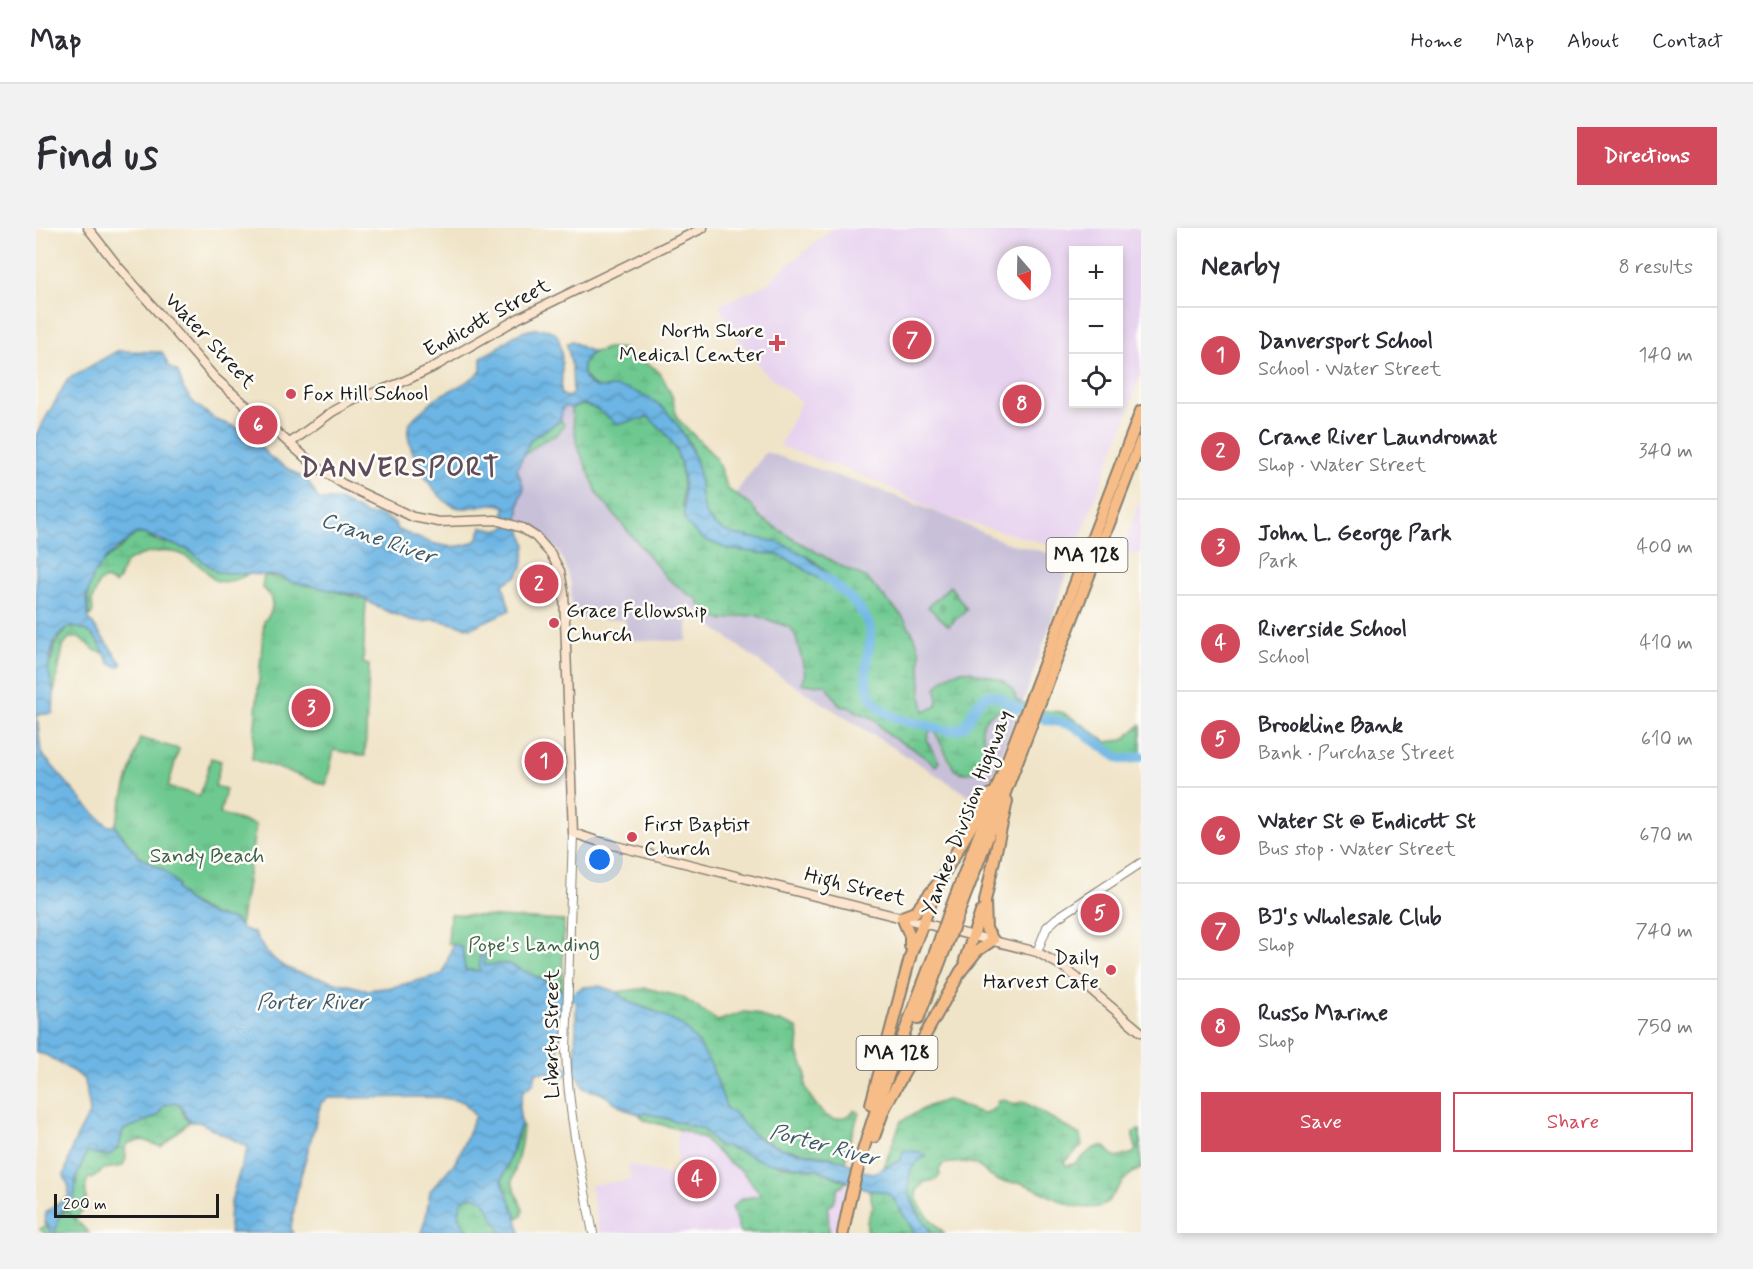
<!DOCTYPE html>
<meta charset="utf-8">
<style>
body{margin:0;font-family:Mynerve,sans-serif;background:#f2f2f3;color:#2b2b33}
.controls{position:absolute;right:18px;top:18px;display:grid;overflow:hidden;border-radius:0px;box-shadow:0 3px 9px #0003}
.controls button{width:54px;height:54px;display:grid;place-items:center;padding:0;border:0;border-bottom:2px solid #e1e1e2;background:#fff;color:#2b2b33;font:30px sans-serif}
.compass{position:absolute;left:961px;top:18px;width:54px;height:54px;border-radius:50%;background:#fff;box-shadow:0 3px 9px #0003;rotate:160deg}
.scale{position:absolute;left:18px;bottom:15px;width:165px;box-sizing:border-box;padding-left:6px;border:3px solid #1c1c1c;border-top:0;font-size:16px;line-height:21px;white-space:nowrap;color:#1c1c1c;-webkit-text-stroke:4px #fdfcf7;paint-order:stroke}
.you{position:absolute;left:564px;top:632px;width:21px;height:21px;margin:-15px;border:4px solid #fff;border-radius:50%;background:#1a73e8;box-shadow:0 0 0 9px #1a73e833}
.badge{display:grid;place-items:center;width:39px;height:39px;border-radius:50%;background:#d1495b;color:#fff;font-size:20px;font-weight:700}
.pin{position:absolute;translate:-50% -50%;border:3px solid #fff;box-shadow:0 2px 6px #0006}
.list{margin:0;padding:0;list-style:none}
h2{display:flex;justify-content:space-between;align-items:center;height:78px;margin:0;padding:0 24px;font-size:26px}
h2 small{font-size:20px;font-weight:400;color:#7c7c81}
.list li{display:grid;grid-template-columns:39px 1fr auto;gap:18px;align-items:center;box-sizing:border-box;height:96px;padding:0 24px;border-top:2px solid #e1e1e2}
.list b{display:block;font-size:22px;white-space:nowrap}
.list p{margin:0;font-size:20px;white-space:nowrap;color:#7c7c81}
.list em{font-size:20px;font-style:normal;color:#7c7c81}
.actions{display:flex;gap:12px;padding:18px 24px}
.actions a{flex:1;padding:14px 0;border:2px solid #d1495b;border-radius:0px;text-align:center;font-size:21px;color:#d1495b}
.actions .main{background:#d1495b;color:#fff}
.icon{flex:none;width:33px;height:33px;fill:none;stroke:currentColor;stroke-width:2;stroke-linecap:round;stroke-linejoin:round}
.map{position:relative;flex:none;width:1105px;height:1005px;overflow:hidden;border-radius:0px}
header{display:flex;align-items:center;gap:36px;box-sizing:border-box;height:84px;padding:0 30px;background:#fff;border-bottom:2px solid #e1e1e2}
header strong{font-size:28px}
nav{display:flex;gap:33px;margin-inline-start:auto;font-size:21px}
.intro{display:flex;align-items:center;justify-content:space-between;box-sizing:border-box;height:144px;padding:0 36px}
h1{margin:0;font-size:42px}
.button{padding:15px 27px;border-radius:0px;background:#d1495b;color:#fff;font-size:21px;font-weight:700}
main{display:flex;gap:36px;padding:0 36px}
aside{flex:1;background:#fff;border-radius:0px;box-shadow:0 3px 9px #0003}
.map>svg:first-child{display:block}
.built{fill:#e7d2ef;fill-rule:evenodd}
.industrial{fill:#c8bfd8}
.wetland{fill:url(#wetland-marsh);stroke:#457256;stroke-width:1.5}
.cemetery{fill:url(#cemetery-stones);stroke:#457256;stroke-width:1.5}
.park{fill:url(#park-tufts);stroke:#457256;stroke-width:1.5}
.water{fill:url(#water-waves);stroke:#446880;stroke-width:1.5}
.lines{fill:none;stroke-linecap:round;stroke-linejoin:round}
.river{stroke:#6cb5e4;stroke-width:10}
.tertiary-casing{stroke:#868072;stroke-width:10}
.secondary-casing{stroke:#868072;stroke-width:11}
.motorway-casing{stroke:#868072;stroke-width:14}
.tertiary{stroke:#fff;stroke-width:8}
.secondary{stroke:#fce5cf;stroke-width:8}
.motorway{stroke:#f7bd88;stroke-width:10}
.motorway-bridge-casing{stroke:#868072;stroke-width:14;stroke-linecap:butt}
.motorway-bridge{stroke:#f7bd88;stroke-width:10}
.poi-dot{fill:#d1495b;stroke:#fdfcf7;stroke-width:2}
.labels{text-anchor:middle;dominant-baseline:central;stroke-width:5;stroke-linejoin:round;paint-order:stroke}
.shield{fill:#fdfcf7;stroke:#605f5e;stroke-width:1.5}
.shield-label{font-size:20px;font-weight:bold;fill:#1c1c1c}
.street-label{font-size:21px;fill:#1c1c1c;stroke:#fdfcf7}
.poi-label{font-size:21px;fill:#1c1c1c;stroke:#fdfcf7;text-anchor:start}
.park-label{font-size:21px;fill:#3d614a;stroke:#fdfcf7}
.water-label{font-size:22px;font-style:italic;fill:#3c596c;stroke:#fdfcf7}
.district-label{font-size:27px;font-weight:bold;letter-spacing:1.5px;fill:#5e4b5c;stroke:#fdfcf7}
</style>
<header>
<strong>Map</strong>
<nav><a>Home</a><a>Map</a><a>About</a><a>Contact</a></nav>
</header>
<div class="intro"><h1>Find us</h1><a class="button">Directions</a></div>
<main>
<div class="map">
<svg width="1105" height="1005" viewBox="0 0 1105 1005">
<defs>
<pattern id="wetland-marsh" width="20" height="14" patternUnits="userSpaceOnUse" patternTransform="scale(1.5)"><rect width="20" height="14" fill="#6ec990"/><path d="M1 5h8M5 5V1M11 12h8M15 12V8" fill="none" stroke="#5fac7c"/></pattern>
<pattern id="cemetery-stones" width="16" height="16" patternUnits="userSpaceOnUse" patternTransform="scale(1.5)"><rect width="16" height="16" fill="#6ec990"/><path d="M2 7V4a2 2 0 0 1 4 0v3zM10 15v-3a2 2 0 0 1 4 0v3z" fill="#5fac7c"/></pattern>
<pattern id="park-tufts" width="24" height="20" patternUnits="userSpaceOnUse" patternTransform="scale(1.5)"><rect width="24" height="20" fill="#6ec990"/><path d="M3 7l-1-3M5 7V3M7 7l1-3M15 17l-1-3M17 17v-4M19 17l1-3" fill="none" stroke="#5fac7c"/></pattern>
<pattern id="water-waves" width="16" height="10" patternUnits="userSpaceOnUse" patternTransform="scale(1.5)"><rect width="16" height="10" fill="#6cb5e4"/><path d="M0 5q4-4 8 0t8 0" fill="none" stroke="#5892b8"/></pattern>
</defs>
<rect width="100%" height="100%" fill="#fdfcf7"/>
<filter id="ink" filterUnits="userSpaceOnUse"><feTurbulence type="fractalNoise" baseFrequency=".0167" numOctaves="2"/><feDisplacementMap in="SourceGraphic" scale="12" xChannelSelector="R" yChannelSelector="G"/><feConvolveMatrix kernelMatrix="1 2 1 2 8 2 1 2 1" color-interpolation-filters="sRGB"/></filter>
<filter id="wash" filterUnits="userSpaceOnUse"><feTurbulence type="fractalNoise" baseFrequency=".008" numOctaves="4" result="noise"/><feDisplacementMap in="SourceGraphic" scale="24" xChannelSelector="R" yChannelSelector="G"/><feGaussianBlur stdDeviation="1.35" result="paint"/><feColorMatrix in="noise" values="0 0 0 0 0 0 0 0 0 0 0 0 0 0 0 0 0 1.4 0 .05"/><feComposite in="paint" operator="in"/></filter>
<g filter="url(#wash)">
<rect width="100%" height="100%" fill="#f0e4c8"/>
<!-- built -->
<g class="built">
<path d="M794 0H1105V146L1092 185 1039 323 912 289 834 250 744 218 765 174 727 143 700 108 691 94 684 76 732 56 741 46 795 2ZM1038 22H1082V176H1038ZM970 27H1006V63H970Z"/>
<polygon points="1105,270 1105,325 1084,328"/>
<polygon points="641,896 799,949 812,958 803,1005 564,1005 554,957 595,952 592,937 642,949"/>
</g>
<!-- industrial -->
<polygon class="industrial" points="529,178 535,179 541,216 557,259 590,302 609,322 628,347 647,362 727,367 827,480 894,533 891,510 893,504 898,501 914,536 937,545 945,540 951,522 946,502 947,496 956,486 974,479 953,448 934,443 912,449 900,460 902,473 900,479 888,483 885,467 884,425 879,409 873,398 859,379 848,371 829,349 805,338 763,314 685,285 730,224 844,262 912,289 968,314 1036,331 992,462 945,575 734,442 672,395 652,374 651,413 590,412 589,392 535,391 535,356 528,333 521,322 499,300 482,291 484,270 488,260 481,241 488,223 525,192 526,180"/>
<!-- wetland -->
<g class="wetland">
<path d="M571 120 589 121 595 129 619 140 627 150 636 168 641 190 680 230 692 261 716 278 723 289 759 312 805 338 829 349 867 389 879 409 884 425 885 467 888 483 900 479 902 473 900 460C907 450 922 440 934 443 938 444 943 447 948 447 963 450 977 454 980 472L1004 482 1026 484 1049 498 1070 514 1087 512 1105 496V531C1063 545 1053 492 1013 495L974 479C963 481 947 488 946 501 945 508 951 516 951 524 952 542 932 550 918 541L898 502 893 504 891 513 903 534 900 538 876 520 853 508 837 490 821 484 816 480 804 478 791 458 787 456 774 457 765 455 769 446 766 432 759 406 753 399 719 387 699 389 687 393 664 377 661 370 653 367 630 349 562 267 541 216 535 180C551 171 573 187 587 195L612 189C644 213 649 239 646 278L691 321 742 327 762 337 791 356 797 351 780 334 749 317 692 305 679 297 670 287 665 274 663 245 654 215 636 191 626 179 577 159 561 160C550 153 538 137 552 127 558 123 565 123 571 120Z"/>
<path d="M525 192 528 197C521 211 515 207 504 215 499 219 494 223 488 227 490 208 511 201 525 192Z"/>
<path d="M100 306H108L123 314 138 316 152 322 181 344C191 346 200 341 210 347 203 352 187 356 179 352 174 349 173 346 169 342 165 338 147 326 142 325 127 321 105 325 92 333 84 339 87 349 79 356L70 351 63 354 56 373 57 384 53 389C50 366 52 348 70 331 73 327 78 326 82 323 88 317 92 311 100 306Z"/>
<path d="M35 399C53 398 60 409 69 423L68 425 60 423 44 410H33L27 419 18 465C15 459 11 443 13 438 14 432 16 434 17 429 18 413 18 416 28 405 34 398 27 402 35 399Z"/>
<path d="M610 760 646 769 682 793 708 784 719 785 731 791 749 795 761 800C765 808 761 816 762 824 763 830 767 836 769 842 771 848 768 854 770 860 773 869 788 890 798 891 805 891 814 888 819 882L823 885C819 899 809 919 810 934L790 928 744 920 717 906 707 897 699 886 691 881 671 831 663 816 647 798 620 784 595 775 581 764Z"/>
<path d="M910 872C924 872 953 900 962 873L968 872 979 877 985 874 990 875 1044 907 1046 918 1028 934 1031 938 1040 935 1056 921 1065 918 1070 920 1080 930 1098 925C1103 918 1095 912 1097 904L1104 902 1105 941C1082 948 1078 976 1062 979 1033 984 1014 965 988 956 979 953 970 956 961 952 954 949 949 943 943 939 933 931 919 935 907 936L903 942 904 947 899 952 888 954 880 964C881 981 898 994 908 1005H896C882 985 852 945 889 928L868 925 864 933 848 939 865 893 893 878Z"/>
<path d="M139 874 144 876 148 888 153 894 125 919 107 912 93 915 89 920 90 929 87 938 68 941 56 951 53 949C47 958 51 964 50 973 48 988 30 997 20 1005L24 985 38 974 40 950 51 924 54 923 63 927 72 928 83 919 87 902 122 888 127 878Z"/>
<polygon points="610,885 668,901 680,914 699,922 746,938 781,941 811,954 802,960 797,976 792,979 793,1005 704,1005 696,979 705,971 725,967 706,943 694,936 669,912 650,903 608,892 603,886"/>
<path d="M485 896 487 898C486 918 481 935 476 954L487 982 486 988 481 990 466 952C472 933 481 915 485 896Z"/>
<polygon points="833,962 850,964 857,970 879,1005 831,1005 831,993 837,978"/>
<path d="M443 968 450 974 466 1005H432V1001C420 993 423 983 426 971L430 969Z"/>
</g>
<!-- cemetery -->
<polygon class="cemetery" points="914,358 931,381 913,398 892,379"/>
<!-- park -->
<g class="park">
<path d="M228 347 280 358 330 372 327 435 333 437 329 528 298 522 290 557 216 531 228 393C240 382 238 369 226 359Z"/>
<polygon points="104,510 143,521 132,559 164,568 175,530 185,533 179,558 190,561 184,586 220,597 204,698 199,692 176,687 149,671 127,642 102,628 79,598"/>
<polygon points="414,686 528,693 526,765 522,759 473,736 448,737 449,721 445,720 444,743 429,742 426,719 412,715"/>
<polygon points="31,983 53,1005 8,1005 4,1001"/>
</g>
<!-- water -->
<path class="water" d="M499 101C505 101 514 100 519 105 528 114 526 150 525 163L526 167 532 169 537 165 536 140 531 116 536 113 549 121 558 124C543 132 542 151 559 159 565 161 571 159 577 159 594 160 615 169 627 180 645 198 656 218 662 242 667 263 660 281 679 297 694 309 714 308 732 312 761 318 780 334 800 355L794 357 791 356 762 337 742 327 691 321 665 310 651 296 648 288V255L645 237 639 219 630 206 612 189 587 195H579L563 182 547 176 535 180 529 178 526 181 525 192 495 211 481 241 488 260 484 270 482 291 490 317 486 339 481 348 467 356 474 382 435 400 397 391 389 394 374 392 343 380 324 368 255 354 244 348 181 344 152 322 109 306H100L70 330 57 348 50 370 53 391 86 436 83 439 74 436C64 417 57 396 31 400L18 413 12 441 18 465 17 485 1 487 5 525 51 578 72 598H79L102 628 127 642 142 656 141 661 149 671 162 680 176 687 199 692 205 700 218 705 229 723 244 736 260 744 332 762 357 759 407 746 417 716 426 719 429 742 443 743 445 720H449L448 737 473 736 522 759 527 768 521 832C526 838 533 843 540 837L539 826 541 763 547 759 563 758 581 764 595 775 620 784 647 798 663 816 676 839 691 881 700 887 714 904 728 914 752 922 806 932 827 943 837 945 864 933 868 922 883 924 890 928C879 933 875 939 873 950 870 972 884 988 896 1005H879L857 970 850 964 833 962 781 941 728 934 690 918H682L667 901 610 885C592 888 581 874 566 866 561 863 554 863 548 860L541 847H528L519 852 512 844H500L498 855 487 863 483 880 485 896 466 952 481 990 484 1005H466L448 973 437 968 426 971 422 988 432 1005H385L390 989 394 963 421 932 439 888 428 874 403 869 292 870 285 875 262 958 255 1000 257 1005H194C189 979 204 944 212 919L163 894H153L144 876 139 874 127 878 122 888 87 902 83 919 72 928 51 924 40 950 38 974 24 985 19 1005H16L9 995 10 984 32 969 33 959 28 948 37 917 54 884 49 853 43 847 10 827 0 825V207L32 151 81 123 126 124 133 139 142 144 148 162 157 174 180 192 208 202 236 231 272 253 283 272H303L331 287 343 286 359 295 361 301C385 311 416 328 441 312L446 299 462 302 471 299 472 291 467 286 470 279C453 270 434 285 417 278 405 273 390 252 384 240 379 230 368 208 373 197 376 190 383 185 389 180 394 175 400 169 407 166 420 160 435 153 445 143V129C451 125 458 123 463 119 475 109 484 103 499 101Z"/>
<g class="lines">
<!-- river -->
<g class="river">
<path d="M787 348C805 362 824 375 833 397 837 409 832 422 831 433 825 474 848 491 885 496 897 498 913 506 925 500 938 493 932 477 953 467L963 469 975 477 1009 491 1037 497 1084 531H1095L1105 528"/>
<polyline points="513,768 554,769"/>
</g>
</g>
</g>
<g filter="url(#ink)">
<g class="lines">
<!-- tertiary casing -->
<g class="tertiary-casing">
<g id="tertiary">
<path d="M537 605 530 822C532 884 545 944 557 1005"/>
<polyline points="1001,724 1011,699 1021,690 1105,635"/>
</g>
</g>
<!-- secondary casing -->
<g class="secondary-casing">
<g id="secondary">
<polyline points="52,0 80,36 179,150 278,237 307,256 377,289 403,294 460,292 486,300 500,309 515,326 524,343 528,365 537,605 561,613 1001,724 1029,740 1105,804"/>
<polyline points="254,215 296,184 316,173 362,156 396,140 483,90 667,0"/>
</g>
</g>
<!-- motorway casing -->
<g class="motorway-casing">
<g id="motorway">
<polyline points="913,685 1105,183"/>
<polyline points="921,689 1105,213"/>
<polyline points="874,718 874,708 866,689 879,684 903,654 954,566"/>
<polyline points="929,732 945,684"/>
<polyline points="882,791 909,721"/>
<polyline points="835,876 875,726 903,654"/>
<polyline points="849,879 925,743 941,723 957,712 950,701 949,673 971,573"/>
<polyline points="838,909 851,873"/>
<path d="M807 1005C825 906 866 813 901 719"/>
</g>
</g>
<!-- tertiary -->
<use href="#tertiary" class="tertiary"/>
<!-- secondary -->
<use href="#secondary" class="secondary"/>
<!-- motorway -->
<use href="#motorway" class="motorway"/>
<!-- motorway-bridge casing -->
<g class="motorway-bridge-casing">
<g id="motorway-bridge">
<polyline points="901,719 913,685"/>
<polyline points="909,721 921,689"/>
</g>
</g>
<!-- motorway-bridge -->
<use href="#motorway-bridge" class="motorway-bridge"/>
</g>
</g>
<!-- markers -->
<g class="poi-dot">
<path d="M738 106h6v6h6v6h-6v6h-6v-6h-6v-6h6z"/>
<circle cx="255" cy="166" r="6"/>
<circle cx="518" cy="395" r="6"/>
<circle cx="596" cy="609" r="6"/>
<circle cx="1075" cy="742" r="6"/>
</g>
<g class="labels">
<!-- shield labels -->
<g class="shield">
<rect x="1010.5" y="310" width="81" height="34" rx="4.5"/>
<rect x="820.5" y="808" width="81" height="34" rx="4.5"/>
</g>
<g class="shield-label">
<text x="1051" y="327">MA 128</text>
<text x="861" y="825">MA 128</text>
</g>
<!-- street labels -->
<g class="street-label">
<text transform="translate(451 90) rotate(-29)">Endicott Street</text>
<text transform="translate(174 113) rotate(47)">Water Street</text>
<text transform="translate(931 585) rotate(-69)">Yankee Division Highway</text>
<text transform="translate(819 659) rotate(14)">High Street</text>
<text transform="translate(516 806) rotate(-90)">Liberty Street</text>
</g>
<!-- poi labels -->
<g class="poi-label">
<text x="728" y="103" text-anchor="end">North Shore<tspan x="728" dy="24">Medical Center</tspan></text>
<text x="267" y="166">Fox Hill School</text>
<text x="530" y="383">Grace Fellowship<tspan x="530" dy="24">Church</tspan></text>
<text x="608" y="597">First Baptist<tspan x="608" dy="24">Church</tspan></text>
<text x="1063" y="730" text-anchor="end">Daily<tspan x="1063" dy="24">Harvest Cafe</tspan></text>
</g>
<!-- park labels -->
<g class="park-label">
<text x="171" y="628">Sandy Beach</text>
<text x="498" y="717">Pope's Landing</text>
</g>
<!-- water labels -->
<g class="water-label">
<text transform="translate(342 311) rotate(19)">Crane River</text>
<text x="276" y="775">Porter River</text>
<text transform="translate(788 918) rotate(15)">Porter River</text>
</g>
<!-- district labels -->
<g class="district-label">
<text x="364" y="240">DANVERSPORT</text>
</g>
</g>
</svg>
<div class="controls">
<button>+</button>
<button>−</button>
<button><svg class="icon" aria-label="locate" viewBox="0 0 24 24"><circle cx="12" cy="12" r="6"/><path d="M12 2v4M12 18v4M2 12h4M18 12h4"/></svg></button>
</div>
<svg class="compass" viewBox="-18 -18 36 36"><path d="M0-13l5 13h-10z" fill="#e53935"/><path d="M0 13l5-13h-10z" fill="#7c7c81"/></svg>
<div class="scale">200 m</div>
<div class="you"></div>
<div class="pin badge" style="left:508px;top:533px">1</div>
<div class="pin badge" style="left:503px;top:356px">2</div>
<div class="pin badge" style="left:275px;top:480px">3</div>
<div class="pin badge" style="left:661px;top:951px">4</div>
<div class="pin badge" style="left:1064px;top:685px">5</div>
<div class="pin badge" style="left:222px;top:197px">6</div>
<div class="pin badge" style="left:876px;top:112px">7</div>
<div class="pin badge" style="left:986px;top:176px">8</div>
</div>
<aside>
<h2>Nearby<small>8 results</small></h2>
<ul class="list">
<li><span class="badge">1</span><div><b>Danversport School</b><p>School · Water Street</p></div><em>140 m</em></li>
<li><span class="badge">2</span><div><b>Crane River Laundromat</b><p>Shop · Water Street</p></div><em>340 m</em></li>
<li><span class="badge">3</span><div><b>John L. George Park</b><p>Park</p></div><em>400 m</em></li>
<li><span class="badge">4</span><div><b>Riverside School</b><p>School</p></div><em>410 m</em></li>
<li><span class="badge">5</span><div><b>Brookline Bank</b><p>Bank · Purchase Street</p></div><em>610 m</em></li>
<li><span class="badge">6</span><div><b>Water St @ Endicott St</b><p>Bus stop · Water Street</p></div><em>670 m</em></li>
<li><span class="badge">7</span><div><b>BJ's Wholesale Club</b><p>Shop</p></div><em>740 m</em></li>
<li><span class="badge">8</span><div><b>Russo Marine</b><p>Shop</p></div><em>750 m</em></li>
</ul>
<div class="actions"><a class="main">Save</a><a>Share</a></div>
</aside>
</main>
